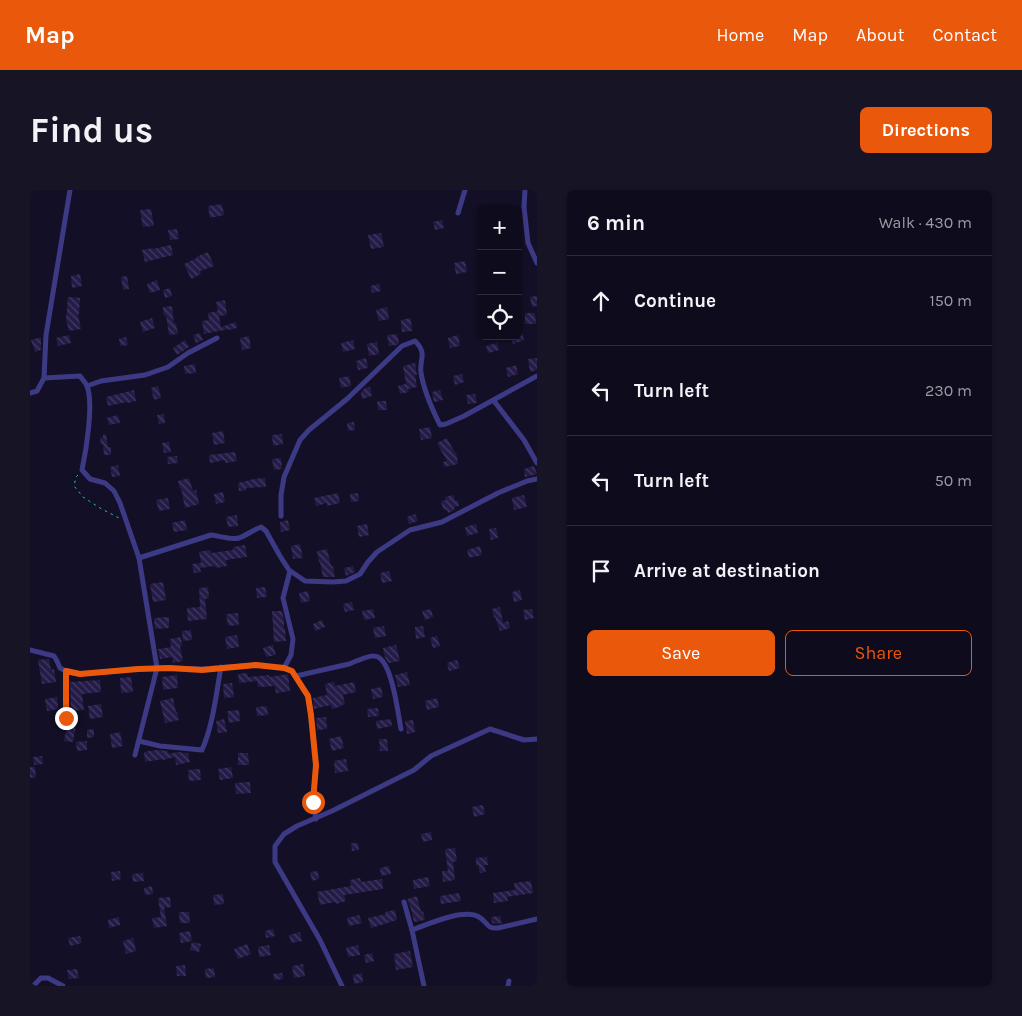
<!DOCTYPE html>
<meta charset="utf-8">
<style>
body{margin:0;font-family:Karla,sans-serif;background:#171425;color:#f1f3f6}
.controls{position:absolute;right:15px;top:15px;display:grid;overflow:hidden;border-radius:8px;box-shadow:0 1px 4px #0004}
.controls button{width:45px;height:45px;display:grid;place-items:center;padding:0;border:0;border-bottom:1px solid #2e2b3b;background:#0e0b1c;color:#f1f3f6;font:25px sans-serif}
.stop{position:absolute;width:15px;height:15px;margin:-11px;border:4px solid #ea580c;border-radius:50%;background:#fff}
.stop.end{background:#ea580c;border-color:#fff;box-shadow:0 1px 5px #0008}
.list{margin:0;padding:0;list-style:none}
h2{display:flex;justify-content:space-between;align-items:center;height:65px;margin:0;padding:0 20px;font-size:21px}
h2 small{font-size:16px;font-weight:400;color:#9b9ba3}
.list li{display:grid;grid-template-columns:32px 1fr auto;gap:15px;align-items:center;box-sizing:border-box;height:90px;padding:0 20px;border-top:1px solid #2e2b3b}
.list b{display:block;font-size:19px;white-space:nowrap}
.list em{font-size:16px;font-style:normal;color:#9b9ba3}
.actions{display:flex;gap:10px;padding:15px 20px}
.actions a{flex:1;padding:11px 0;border:1px solid #ea580c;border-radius:8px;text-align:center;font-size:18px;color:#ea580c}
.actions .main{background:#ea580c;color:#fff}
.icon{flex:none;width:28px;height:28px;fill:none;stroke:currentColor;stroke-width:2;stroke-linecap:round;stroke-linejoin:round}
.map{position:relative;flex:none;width:507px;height:796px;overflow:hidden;border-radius:8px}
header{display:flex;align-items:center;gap:30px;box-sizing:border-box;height:70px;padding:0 25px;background:#ea580c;color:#fff}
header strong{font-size:24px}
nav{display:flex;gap:28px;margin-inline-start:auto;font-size:18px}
.intro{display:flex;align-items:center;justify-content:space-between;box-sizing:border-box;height:120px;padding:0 30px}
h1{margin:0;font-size:35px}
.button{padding:12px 22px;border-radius:8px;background:#ea580c;color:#fff;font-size:18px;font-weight:700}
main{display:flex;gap:30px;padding:0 30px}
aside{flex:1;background:#0e0b1c;border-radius:8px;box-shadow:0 1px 4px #0004}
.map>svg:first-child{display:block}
.building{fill:url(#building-back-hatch)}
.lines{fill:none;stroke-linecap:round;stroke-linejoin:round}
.path{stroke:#2fb8b0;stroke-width:1;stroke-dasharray:2.5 4;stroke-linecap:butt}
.minor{stroke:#3d3a85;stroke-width:5}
.route{stroke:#ea580c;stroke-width:6}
</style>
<header>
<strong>Map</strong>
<nav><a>Home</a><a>Map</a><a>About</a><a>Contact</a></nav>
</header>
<div class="intro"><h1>Find us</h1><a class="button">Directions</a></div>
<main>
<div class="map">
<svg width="507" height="796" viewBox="0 0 507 796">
<defs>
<pattern id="building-back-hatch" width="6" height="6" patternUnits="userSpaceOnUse" patternTransform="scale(1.25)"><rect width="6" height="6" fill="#241b47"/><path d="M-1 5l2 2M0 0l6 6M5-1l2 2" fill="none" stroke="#433b63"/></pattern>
</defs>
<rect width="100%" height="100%" fill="#130f26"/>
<!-- building -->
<g class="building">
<polygon points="192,14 194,25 180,28 178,16"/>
<polygon points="121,19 124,36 113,37 110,20"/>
<polygon points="412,30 414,38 405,40 403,32"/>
<polygon points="147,39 149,49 140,50 138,40"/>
<polygon points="351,43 354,57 341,59 338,45"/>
<polygon points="141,55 143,65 115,72 112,60 123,58 123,59"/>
<polygon points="178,62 184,76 170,81 171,84 161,89 154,74 167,68 166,67"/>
<polygon points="435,71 437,82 426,84 424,73"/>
<polygon points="50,84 52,96 42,98 41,86"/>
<polygon points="97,86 99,99 93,100 91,87"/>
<polygon points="127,90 130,100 120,103 117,94"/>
<polygon points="349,94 351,101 342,103 340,96"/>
<polygon points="140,98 142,106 135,108 133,100"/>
<polygon points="507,106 507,116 502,117 500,107"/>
<polygon points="38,107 50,108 49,124 48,124 51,139 39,141 36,129"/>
<polygon points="195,110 197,125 189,126 191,137 206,132 207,138 199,140 199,139 174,144 172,131 179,130 178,123 188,121 186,112"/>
<polygon points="142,116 144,134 146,133 148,144 139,145 136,125 134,126 133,117"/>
<polygon points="357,117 359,129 349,131 346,120"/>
<polygon points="495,123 505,123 506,134 495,134"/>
<polygon points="122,128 125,138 113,142 110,132"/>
<polygon points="381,128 382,141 372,142 371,130"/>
<polygon points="170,143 173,150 166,153 163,145"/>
<polygon points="492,143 494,150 483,154 481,146 488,146 488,144"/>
<polygon points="367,144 369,153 367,155 359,156 357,145"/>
<polygon points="39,145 41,153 28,156 26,148"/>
<polygon points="428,145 430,156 420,158 418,148"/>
<polygon points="219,146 221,158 212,160 210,148"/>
<polygon points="11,147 11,160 5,162 1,150"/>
<polygon points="96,147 98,155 90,156 89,149"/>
<polygon points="155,150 159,157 147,165 143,158"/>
<polygon points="323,150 325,159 313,162 311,153"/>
<polygon points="347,152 349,164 339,166 337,154"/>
<polygon points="467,153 469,160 458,163 456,156"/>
<polygon points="336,168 338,178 328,180 326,171"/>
<polygon points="507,168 507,180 500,182 498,169"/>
<polygon points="385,173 387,185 385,185 387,197 378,199 379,202 370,204 368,196 376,194 373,176"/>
<polygon points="165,174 166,183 155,184 154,176"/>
<polygon points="486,175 488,184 478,187 476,178"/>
<polygon points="432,184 434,192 425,195 423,186"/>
<polygon points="319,186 321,196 311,198 309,188"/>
<polygon points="128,196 131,208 124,210 121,198"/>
<polygon points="340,197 342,206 332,209 331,202 335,198"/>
<polygon points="104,200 106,211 98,213 97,212 78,216 76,207"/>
<polygon points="410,200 413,210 404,212 402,202"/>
<polygon points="445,204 447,213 438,214 436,205"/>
<polygon points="347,211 356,211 357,220 348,220"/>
<polygon points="134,224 135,233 129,234 127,225"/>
<polygon points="88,225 90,233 79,235 77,228"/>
<polygon points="324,232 325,240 318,241 317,233"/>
<polygon points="400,237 402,248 391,250 389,239"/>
<polygon points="193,241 195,253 184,255 182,243"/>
<polygon points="76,244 78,257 81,257 81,265 74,265 73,254 71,254 70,248 73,247 73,245"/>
<polygon points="252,244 253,254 243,256 242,245"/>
<polygon points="417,248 425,263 426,262 428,274 414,277 413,272 417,271 407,253"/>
<polygon points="139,252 141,262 134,263 132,253"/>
<polygon points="205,262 207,271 195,273 195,270 180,273 179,265"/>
<polygon points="147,266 148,273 138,274 137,267"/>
<polygon points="251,268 252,279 244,280 242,269"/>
<polygon points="88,275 90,286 82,287 80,277"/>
<polygon points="504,276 507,284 495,287 494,279"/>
<polygon points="159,288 163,301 166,300 169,314 155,318 151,298 150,299 148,291"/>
<polygon points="235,288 236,297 216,298 216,300 209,301 208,293 224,289"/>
<polygon points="193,302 195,312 186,314 184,304"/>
<polygon points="308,303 310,313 297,316 297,313 286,316 284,308"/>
<polygon points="328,303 329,311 321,312 320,304"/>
<polygon points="424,305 425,311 428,310 429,316 424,317 425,319 423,320 423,321 418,323 417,320 413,319 411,311 416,310 415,307"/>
<polygon points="494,305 497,317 484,320 482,308"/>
<polygon points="138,308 140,319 129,321 126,310"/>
<polygon points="385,324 388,331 379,334 377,327"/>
<polygon points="207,325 208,336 198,337 196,327"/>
<polygon points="155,330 157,340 144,342 142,333"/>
<polygon points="258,330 260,340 251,342 250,332"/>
<polygon points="337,334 339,345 329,347 327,336"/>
<polygon points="446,334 448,343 437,346 435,337"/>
<polygon points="466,338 468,348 461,350 459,339"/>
<polygon points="270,354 273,368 263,369 261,356"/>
<polygon points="215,355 217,367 196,370 197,376 186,378 185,376 170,378 171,382 164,383 162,374 171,373 169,362 180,360 181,363 203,360 203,357"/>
<polygon points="450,356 452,365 439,368 437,360"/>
<polygon points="297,359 301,376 303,376 305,387 293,387 290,372 289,372 287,361"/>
<polygon points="323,376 325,382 316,386 314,378"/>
<polygon points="359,381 362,391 352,393 350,383"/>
<polygon points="133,392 136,410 123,412 120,394"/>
<polygon points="178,397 179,408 175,409 177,429 158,431 157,418 170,417 169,398"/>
<polygon points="235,397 237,407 227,408 226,398"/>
<polygon points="490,400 492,410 484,412 482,402"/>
<polygon points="278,401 280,411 271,413 269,403"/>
<polygon points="322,412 324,420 315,422 313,414"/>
<polygon points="470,417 473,433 478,431 480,438 470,441 465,427 464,427 462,419"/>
<polygon points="343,419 345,428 334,430 332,421"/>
<polygon points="401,419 403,427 395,430 392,421"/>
<polygon points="502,419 504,428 495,430 493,420"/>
<polygon points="242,421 252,421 254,430 254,438 255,438 256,451 244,452"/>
<polygon points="208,423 209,435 198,436 196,424"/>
<polygon points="139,427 139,438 125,439 124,428"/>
<polygon points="292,430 295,437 285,441 283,434"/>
<polygon points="354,436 356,446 345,448 343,438"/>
<polygon points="393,436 395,447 386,449 385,437"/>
<polygon points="161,440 162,450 153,451 152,441"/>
<polygon points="207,445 209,457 197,459 195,447"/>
<polygon points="407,446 410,456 403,458 400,448"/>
<polygon points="151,447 152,456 150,456 153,471 143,473 142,467 130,469 128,459 141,457 140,449"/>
<polygon points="243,455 246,465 236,467 233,458"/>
<polygon points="366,455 370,471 359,473 355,468 353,458"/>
<polygon points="17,469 19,469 21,480 24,479 26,492 12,494 8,470"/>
<polygon points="427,470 430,478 419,481 417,473"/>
<polygon points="377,482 380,495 368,497 365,485"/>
<polygon points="217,483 218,487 239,485 239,487 258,484 260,501 246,503 245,496 228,497 227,491 209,493 208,484"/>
<polygon points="147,485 148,498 133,500 132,487"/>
<polygon points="101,487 103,502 91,503 90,488"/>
<polygon points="70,490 71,502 52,504 54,520 41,521 40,492"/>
<polygon points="304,492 305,496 324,492 326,502 313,505 315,514 311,515 312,516 302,519 301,515 284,519 283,508 297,505 295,494"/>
<polygon points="202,493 204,507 194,508 193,494"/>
<polygon points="351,497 353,507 343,509 341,499"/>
<polygon points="27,507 28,519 17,521 15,509"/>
<polygon points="143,508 146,522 147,522 149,530 135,533 130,511"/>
<polygon points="407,508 409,517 397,520 395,511"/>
<polygon points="71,514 73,527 60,529 58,516"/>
<polygon points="237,516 238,525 227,526 226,517"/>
<polygon points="348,518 349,526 338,527 337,519"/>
<polygon points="209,520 210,531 199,533 197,521"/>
<polygon points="296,527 297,539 287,540 286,528"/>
<polygon points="194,529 197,542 188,543 186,531"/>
<polygon points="361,529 362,536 347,539 346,531"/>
<polygon points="383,530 385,542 377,544 375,531"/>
<polygon points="37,535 46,536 43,552 34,551"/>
<polygon points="64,539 64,547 57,548 57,540"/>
<polygon points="90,542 93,556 82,558 80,544"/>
<polygon points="311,546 314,558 302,561 299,549"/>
<polygon points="349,549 357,549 358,561 350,561"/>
<polygon points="57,551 57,560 47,561 46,552"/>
<polygon points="126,560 138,561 139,564 147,562 158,563 160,572 146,575 145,567 133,570 133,569 115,572 114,562"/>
<polygon points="208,563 218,563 219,575 208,575"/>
<polygon points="12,566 13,574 4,575 3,567"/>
<polygon points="316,569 318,581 305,583 304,571"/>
<polygon points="0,577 5,577 6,587 0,588"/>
<polygon points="201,577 203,588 190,590 188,579"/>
<polygon points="170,579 171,590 159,591 158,580"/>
<polygon points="220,592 221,603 206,604 205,593"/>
<polygon points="453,615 455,624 444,627 442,617"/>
<polygon points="401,642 402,650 393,652 391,644"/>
<polygon points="321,653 328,653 329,660 322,661"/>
<polygon points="425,658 427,671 423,672 425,690 413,692 412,681 418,681 415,659"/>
<polygon points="457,667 458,675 454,675 456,682 450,683 448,675 446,676 446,668"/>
<polygon points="359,676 361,684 351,686 350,678"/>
<polygon points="90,681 91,689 82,691 81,682"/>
<polygon points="288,681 289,689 282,691 280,682"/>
<polygon points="113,683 114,691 103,692 102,684"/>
<polygon points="398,687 400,696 384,699 383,690"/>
<polygon points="330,688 331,692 352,689 353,699 314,705 316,711 306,714 305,712 290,715 287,702 321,696 320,690"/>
<polygon points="501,691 503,703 477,707 478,711 464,713 463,703 485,700 484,693"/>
<polygon points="122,696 123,704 115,705 114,698"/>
<polygon points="429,703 431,711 411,714 410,706"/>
<polygon points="193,704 194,714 184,715 183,705"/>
<polygon points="387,706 391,722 393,721 395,730 384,732 381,719 377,709"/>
<polygon points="140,707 141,717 134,718 137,736 124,738 122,728 131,727 128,708"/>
<polygon points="365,720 367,730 341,738 338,728 356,724 355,722"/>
<polygon points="149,722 159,722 160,733 150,733"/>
<polygon points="329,725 332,733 319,736 317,728"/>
<polygon points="470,726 472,733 467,734 462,733 461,727"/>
<polygon points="89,727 90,735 79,738 78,730"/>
<polygon points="243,739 245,746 236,748 235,741"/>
<polygon points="160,741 162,751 151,753 149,743"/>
<polygon points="270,742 272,751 261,753 259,745"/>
<polygon points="50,746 52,753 40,756 38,748"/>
<polygon points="103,748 106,761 96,764 93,751"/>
<polygon points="162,752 171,754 169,762 160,760"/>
<polygon points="217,754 221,764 208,769 204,759"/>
<polygon points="239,755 241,765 229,767 228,757"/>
<polygon points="328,755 330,765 318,767 316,758"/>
<polygon points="380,761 383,777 366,780 364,764"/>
<polygon points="342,763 344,771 336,773 334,765"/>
<polygon points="273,774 275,786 264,788 262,776"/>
<polygon points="155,775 156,786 147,786 146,776"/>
<polygon points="184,778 185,787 176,788 175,779"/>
<polygon points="47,779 49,788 39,789 37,780"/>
<polygon points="252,783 253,789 244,790 243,784"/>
<polygon points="332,783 333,792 324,794 323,785"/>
</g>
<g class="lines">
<!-- path -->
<polyline class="path" points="48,285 46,287 44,296 53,307 70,318 89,328"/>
<!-- minor -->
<g class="minor">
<polyline points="495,0 494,17 498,53 507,73"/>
<polyline points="428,23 435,0"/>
<path d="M14 188 50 186C52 189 56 193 57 196 64 214 56 261 52 280L60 289 75 293 84 301 90 313 109 368 181 345C190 346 200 350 209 348 217 345 223 340 231 337L236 341 250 366 259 380 275 391 303 392 316 391 330 384 338 372 347 362 380 340 412 332 468 303 497 291 507 289"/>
<polyline points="57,196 71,191 115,185 138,177 158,163 187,148"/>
<polyline points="0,203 7,201 14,188 16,145 40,0"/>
<polyline points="464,211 494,250 507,273"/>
<path d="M251 326V305L254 287 270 250 279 240 317 209 372 156 385 151C398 164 389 169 391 183 394 201 402 219 410 235L416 234 434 226 507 186"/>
<polyline points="0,460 24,466 27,471 30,478 38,482 50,484 108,479 139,478 172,479 226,475 254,478 261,465 263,449 253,408 260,381"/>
<polyline points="254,478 262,481 278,506 281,525 286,575 283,612 286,629"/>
<path d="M266 486C283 482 301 478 319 474 324 472 340 465 344 466 362 466 368 525 371 539"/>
<polyline points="36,528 36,481"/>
<path d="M109 551 130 556 172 560C183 535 186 505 191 477"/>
<polyline points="105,565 127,478 109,368"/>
<polyline points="374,712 382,740 394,796"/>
<path d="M382 740C398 734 434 718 449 727 458 732 456 739 468 738L507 729"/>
<polyline points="3,796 11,788 18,788 33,796"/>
<polyline points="312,796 290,750 245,672 245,656 254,644 267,636 302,621 384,580 401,566 460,539 494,550 507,549"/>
<polyline points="478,796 479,791"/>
</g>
</g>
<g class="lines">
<!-- route -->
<polyline class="route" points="36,528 36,481 50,484 108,479 139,478 172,480 226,475 254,478 262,481 278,506 281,525 286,575 283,612"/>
</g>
</svg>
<div class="controls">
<button>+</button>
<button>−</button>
<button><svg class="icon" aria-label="locate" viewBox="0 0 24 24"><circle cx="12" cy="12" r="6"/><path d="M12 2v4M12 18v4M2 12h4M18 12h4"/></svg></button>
</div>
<div class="stop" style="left:283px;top:612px"></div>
<div class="stop end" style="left:36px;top:528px"></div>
</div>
<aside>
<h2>6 min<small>Walk · 430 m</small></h2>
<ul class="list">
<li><svg class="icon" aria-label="ahead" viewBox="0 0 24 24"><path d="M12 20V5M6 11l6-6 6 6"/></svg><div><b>Continue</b></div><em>150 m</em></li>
<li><svg class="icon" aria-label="left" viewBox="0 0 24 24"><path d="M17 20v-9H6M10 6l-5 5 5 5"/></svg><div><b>Turn left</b></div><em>230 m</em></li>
<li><svg class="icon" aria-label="left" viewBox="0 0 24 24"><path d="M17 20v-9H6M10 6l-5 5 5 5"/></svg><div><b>Turn left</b></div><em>50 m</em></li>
<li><svg class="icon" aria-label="arrive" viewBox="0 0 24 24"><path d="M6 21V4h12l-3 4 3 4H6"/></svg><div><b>Arrive at destination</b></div></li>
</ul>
<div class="actions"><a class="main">Save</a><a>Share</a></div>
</aside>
</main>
